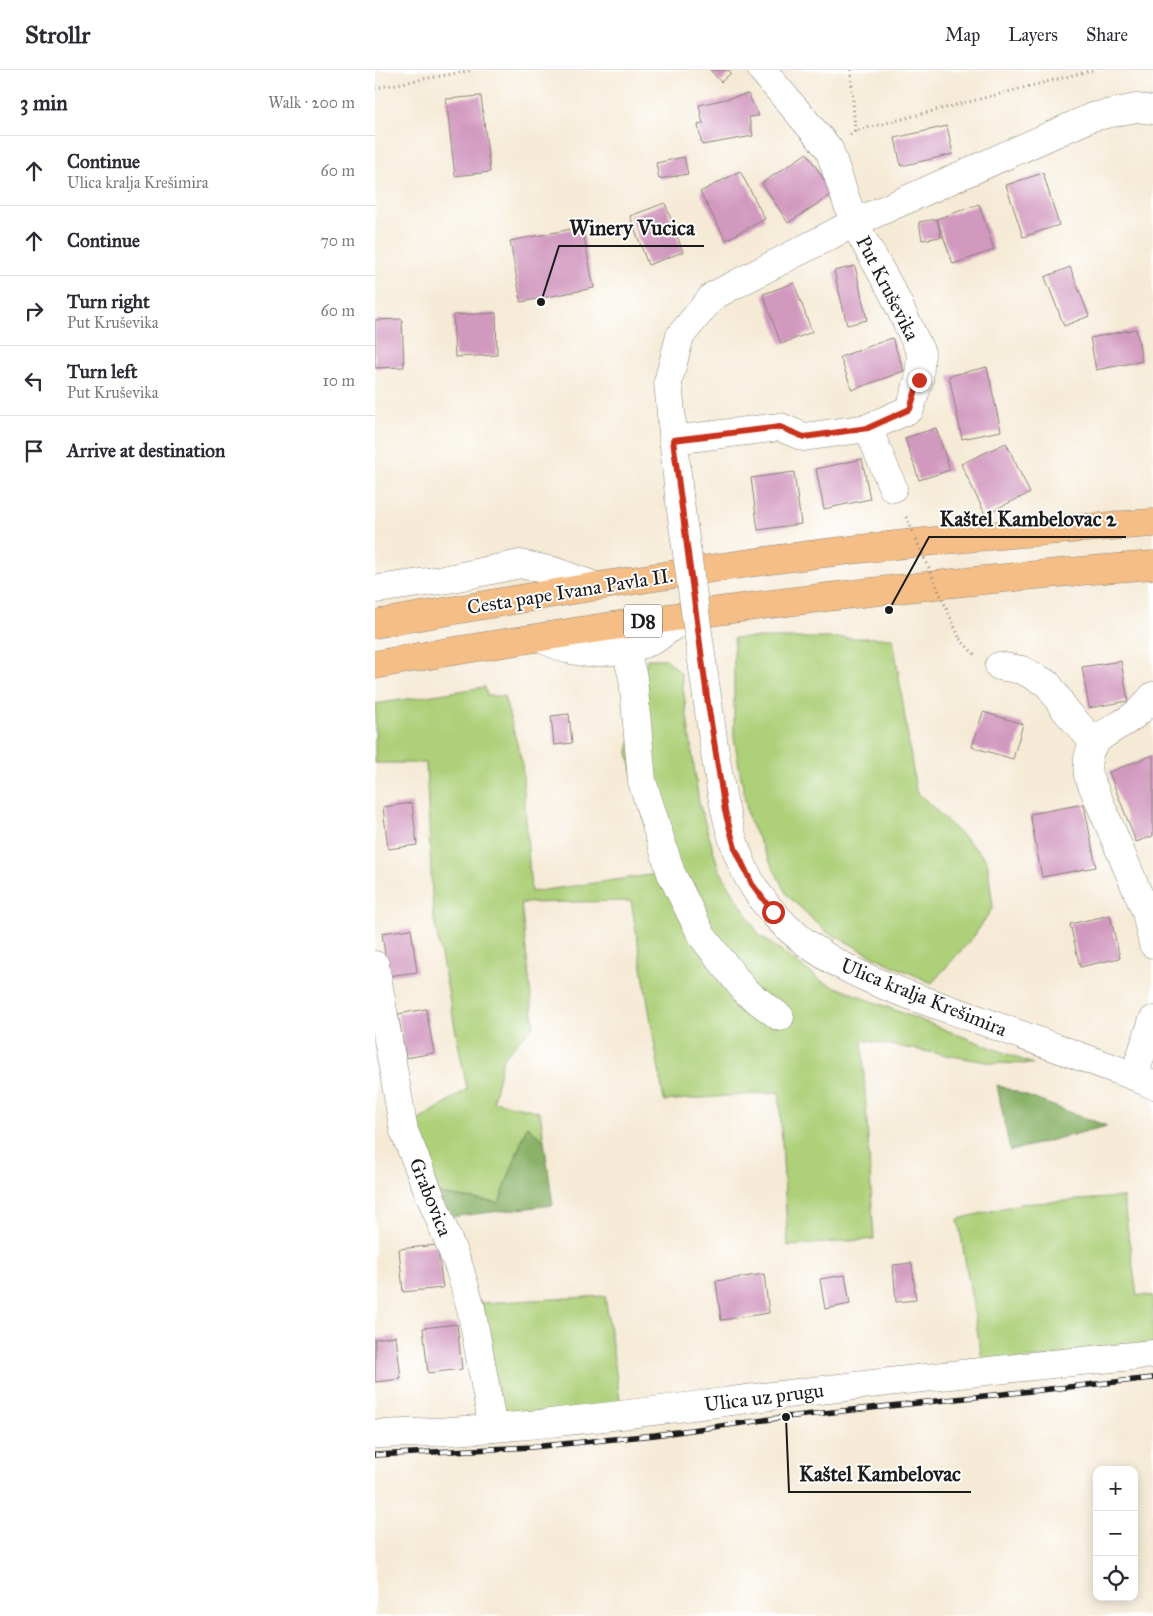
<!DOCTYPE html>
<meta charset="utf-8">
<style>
body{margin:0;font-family:"IM FELL Great Primer",serif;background:#f7f7f7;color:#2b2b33}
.controls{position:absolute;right:15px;bottom:15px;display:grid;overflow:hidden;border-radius:10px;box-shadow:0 2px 12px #0003}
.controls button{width:45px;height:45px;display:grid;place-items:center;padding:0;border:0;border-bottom:1px solid #e1e1e2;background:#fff;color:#2b2b33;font:25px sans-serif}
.stop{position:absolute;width:15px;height:15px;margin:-11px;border:4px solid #c8321e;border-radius:50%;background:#fff}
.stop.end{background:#c8321e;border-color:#fff;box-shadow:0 1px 5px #0008}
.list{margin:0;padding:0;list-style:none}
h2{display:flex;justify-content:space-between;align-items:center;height:65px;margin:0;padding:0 20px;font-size:21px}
h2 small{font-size:16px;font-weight:400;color:#7c7c81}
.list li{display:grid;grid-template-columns:32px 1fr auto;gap:15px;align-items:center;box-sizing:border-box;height:70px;padding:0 20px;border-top:1px solid #e1e1e2}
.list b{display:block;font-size:19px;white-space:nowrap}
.list p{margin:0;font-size:16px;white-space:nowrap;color:#7c7c81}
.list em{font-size:16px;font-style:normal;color:#7c7c81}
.icon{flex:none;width:28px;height:28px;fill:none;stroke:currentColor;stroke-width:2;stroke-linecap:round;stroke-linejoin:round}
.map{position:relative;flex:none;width:778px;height:1546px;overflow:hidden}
header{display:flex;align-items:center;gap:30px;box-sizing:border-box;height:70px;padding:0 25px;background:#fff;border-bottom:1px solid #e1e1e2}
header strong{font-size:24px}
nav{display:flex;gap:28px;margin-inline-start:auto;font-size:18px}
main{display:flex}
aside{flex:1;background:#fff}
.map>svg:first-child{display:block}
.green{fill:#add079;stroke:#64764a}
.forest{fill:#8ab269;stroke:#536742}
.building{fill:#d299bf}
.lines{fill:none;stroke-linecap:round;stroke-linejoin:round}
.minor-casing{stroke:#888378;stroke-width:29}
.major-casing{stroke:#888378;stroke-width:29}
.path{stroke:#888378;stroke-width:3;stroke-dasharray:1 4;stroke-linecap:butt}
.minor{stroke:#fff;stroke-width:28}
.major{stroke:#f5be86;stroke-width:28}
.rail-casing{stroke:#1c1c1c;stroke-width:5.5}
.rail{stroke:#fff;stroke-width:4;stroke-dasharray:11;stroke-linecap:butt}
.minor-bridge-casing{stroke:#888378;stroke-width:29;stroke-linecap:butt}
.path-bridge{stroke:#888378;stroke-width:3;stroke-dasharray:1 4;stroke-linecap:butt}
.minor-bridge{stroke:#fff;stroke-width:28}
.route{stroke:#c8321e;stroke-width:6}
.labels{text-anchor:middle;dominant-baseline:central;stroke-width:4;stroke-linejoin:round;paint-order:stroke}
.shield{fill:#fff;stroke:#606060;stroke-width:1}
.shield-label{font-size:19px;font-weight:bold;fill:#1c1c1c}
.street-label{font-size:20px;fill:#1c1c1c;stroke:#fff}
.leader{fill:none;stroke:#1c1c1c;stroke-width:2}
.callout-dot{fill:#1c1c1c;stroke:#fff;stroke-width:2}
.callout-label{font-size:21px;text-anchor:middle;font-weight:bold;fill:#1c1c1c;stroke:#fff;stroke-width:4;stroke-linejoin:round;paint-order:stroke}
</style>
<header>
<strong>Strollr</strong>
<nav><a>Map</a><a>Layers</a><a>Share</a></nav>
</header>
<main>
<aside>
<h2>3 min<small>Walk · 200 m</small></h2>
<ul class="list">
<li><svg class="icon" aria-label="ahead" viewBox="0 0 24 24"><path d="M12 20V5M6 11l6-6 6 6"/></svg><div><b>Continue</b><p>Ulica kralja Krešimira</p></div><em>60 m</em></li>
<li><svg class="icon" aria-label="ahead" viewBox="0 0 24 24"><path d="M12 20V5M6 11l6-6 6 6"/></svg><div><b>Continue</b></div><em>70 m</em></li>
<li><svg class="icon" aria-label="right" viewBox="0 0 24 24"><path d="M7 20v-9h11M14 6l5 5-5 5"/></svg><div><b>Turn right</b><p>Put Kruševika</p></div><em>60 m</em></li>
<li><svg class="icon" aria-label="left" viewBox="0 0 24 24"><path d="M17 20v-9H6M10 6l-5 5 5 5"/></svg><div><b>Turn left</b><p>Put Kruševika</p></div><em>10 m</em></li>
<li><svg class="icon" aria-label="arrive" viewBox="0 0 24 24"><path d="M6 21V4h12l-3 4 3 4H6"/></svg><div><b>Arrive at destination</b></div></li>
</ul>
</aside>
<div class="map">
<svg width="778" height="1546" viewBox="0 0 778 1546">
<rect width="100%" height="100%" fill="#fff"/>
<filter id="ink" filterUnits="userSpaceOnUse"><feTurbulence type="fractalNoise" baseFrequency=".02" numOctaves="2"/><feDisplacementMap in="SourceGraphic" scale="10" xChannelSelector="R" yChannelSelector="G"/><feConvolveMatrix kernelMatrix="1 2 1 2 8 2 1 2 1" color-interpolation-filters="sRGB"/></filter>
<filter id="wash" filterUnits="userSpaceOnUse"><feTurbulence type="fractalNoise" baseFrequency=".0096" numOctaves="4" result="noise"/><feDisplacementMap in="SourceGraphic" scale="20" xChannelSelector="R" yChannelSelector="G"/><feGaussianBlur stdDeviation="1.12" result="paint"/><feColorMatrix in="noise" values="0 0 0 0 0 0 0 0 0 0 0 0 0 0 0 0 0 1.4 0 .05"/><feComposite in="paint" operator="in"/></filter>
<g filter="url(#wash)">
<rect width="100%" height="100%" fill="#f5ead5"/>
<!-- green -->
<g class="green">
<polygon points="359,568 518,568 541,721 612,790 618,837 599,866 557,913 508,891 450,861 412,825 374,751 359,668"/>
<polygon points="272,589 291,589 306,603 324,733 344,799 384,865 448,912 658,994 617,993 487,970 499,1169 413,1176 404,1022 289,1031 256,831 146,833 159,955 128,988 118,1031 165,1042 169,1071 152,1056 124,1133 64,1124 35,1056 92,1019 58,844 51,693 0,693 0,634 110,617 112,626 129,626 147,692 156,822 282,804 253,682"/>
<polygon points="748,1127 762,1225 778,1226 778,1275 608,1294 583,1149 645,1134"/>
<polygon points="230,1226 246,1337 128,1347 106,1233"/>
</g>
<!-- forest -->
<g class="forest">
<polygon points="622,1015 732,1056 635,1081"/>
<polygon points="152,1056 169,1071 178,1135 74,1147 64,1124 124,1133"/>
</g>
<g id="blocks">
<!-- building -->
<g class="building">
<polygon points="335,0 354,0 356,3 346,12"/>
<polygon points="373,24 384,46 374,47 378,66 327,75 323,55 328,54 324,35"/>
<polygon points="106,26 115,102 80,106 71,29"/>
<polygon points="572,56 578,84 526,96 520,68"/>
<polygon points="432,83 458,124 413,153 387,113"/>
<polygon points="309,87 313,104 284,109 281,93"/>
<polygon points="365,101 390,149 351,170 325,122"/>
<polygon points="668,103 684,155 648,167 631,115"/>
<polygon points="290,133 308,182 273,195 255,146"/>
<polygon points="604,134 619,180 578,194 562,149"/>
<polygon points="562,149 566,167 547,170 544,152"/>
<polygon points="207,157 219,218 146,232 135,171"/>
<polygon points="480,196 492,250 472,255 459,201"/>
<polygon points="695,197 714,246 689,256 670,207"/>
<polygon points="419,213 437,262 406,274 388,224"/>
<polygon points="121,243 122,285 80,287 78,245"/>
<polygon points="27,249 29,297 0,298 0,250"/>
<polygon points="761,259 767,291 721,300 715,268"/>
<polygon points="517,268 529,301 477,320 465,287"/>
<polygon points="612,297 626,361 587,369 574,306"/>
<polygon points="561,358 575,400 544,410 530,368"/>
<polygon points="631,373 655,423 610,444 586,394"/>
<polygon points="487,389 495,429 449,439 441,399"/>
<polygon points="419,402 426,454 383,460 376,408"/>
<polygon points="746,591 753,631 714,638 707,597"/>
<polygon points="608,642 648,654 638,689 597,677"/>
<polygon points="194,644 197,673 179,675 176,646"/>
<polygon points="778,685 778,766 761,772 734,702"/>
<polygon points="37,733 42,775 13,779 8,737"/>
<polygon points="709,734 721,797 667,807 655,744"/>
<polygon points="735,845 745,888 705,897 695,854"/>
<polygon points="36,859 42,902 13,906 7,863"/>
<polygon points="51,939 59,983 31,988 23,944"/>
<polygon points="62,1175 68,1218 28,1222 24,1179"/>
<polygon points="537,1193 541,1230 521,1232 518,1195"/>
<polygon points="389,1204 394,1243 346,1250 341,1211"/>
<polygon points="470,1205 475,1234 450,1239 445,1209"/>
<polygon points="82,1254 87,1299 53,1303 48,1258"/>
<polygon points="21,1266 26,1309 0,1312 0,1269"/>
</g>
</g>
</g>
<g filter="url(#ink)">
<use href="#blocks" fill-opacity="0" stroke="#888378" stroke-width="1"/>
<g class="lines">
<!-- minor casing -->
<g class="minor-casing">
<g id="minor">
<polyline points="493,358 518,418"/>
<polyline points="298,370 405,357 429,367 493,358 535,339 544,310 546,283 518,223 479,153 454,79 387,0"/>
<polyline points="304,426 293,312 305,266 338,226 479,153 717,47 761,38 778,40"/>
<polyline points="2,519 73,509 145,494 178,501 220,516"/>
<polyline points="165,568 191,579 213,583 251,580 279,570 313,545"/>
<polyline points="251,580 258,608 267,711 296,803 327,866 371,922 405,947"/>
<polyline points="624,596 647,600 673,614 691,641 719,672"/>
<path d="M778 626C773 632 768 638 762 643 737 664 708 664 713 705L771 842 778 874"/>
<path d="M332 627C341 685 347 763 377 814 424 894 521 920 602 949 655 968 707 987 759 1006L778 1015"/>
<polyline points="0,895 29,1061 84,1197 96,1238 118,1358"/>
<polyline points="759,1006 778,950"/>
<path d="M0 1364C124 1362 248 1345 372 1329 507 1312 642 1297 778 1284"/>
</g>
</g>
<!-- major casing -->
<g class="major-casing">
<g id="major">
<path d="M0 554C130 531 259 509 389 491 518 473 648 462 778 453"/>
<path d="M0 595C55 584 112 576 167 567 370 534 574 511 778 495"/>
</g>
</g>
<!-- path -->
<g class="path">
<polyline points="476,0 480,61"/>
<polyline points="0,18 98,0"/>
<polyline points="475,65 480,61 718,0"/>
<polyline points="585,569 598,583 601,585"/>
</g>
<!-- minor -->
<use href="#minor" class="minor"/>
<!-- major -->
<use href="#major" class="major"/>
<!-- rail casing -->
<g class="rail-casing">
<polyline id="rail" points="0,1385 157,1377 280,1365 411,1347 778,1308"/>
</g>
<!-- rail -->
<use href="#rail" class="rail"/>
<!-- minor-bridge casing -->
<g class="minor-bridge-casing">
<polyline id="minor-bridge" points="304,426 332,627"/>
</g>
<!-- path-bridge -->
<polyline class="path-bridge" points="531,447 585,569"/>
<!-- minor-bridge -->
<use href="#minor-bridge" class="minor-bridge"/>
</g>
</g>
<g class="lines" filter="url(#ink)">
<!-- route -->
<polyline class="route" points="398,842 377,814 360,778 350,741 332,627 298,370 405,357 429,367 493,358 535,339 544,310"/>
</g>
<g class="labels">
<!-- shield labels -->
<rect class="shield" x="249" y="534.5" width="38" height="33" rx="4"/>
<g class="shield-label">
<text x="268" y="551">D8</text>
</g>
<!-- street labels -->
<g class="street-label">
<text transform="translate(513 218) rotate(63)">Put Kruševika</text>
<text transform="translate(195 521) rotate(-9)">Cesta pape Ivana Pavla II.</text>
<text transform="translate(549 927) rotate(22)">Ulica kralja Krešimira</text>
<text transform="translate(56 1127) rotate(68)">Grabovica</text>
<text transform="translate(389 1327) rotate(-7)">Ulica uz prugu</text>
</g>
</g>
<!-- callouts -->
<path class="leader" d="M166 232L184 176H329M514 540L554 467H751M411 1347L414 1422H596"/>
<g class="callout-dot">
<circle cx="166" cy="232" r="5"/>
<circle cx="514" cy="540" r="5"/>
<circle cx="411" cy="1347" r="5"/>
</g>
<g class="callout-label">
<text x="257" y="165">Winery Vucica</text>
<text x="653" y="456">Kaštel Kambelovac 2</text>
<text x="505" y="1411">Kaštel Kambelovac</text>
</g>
</svg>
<div class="controls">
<button>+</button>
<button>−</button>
<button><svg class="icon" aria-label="locate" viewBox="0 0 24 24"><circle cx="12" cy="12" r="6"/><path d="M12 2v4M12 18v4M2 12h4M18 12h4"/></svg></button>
</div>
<div class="stop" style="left:398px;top:842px"></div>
<div class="stop end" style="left:544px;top:310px"></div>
</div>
</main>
